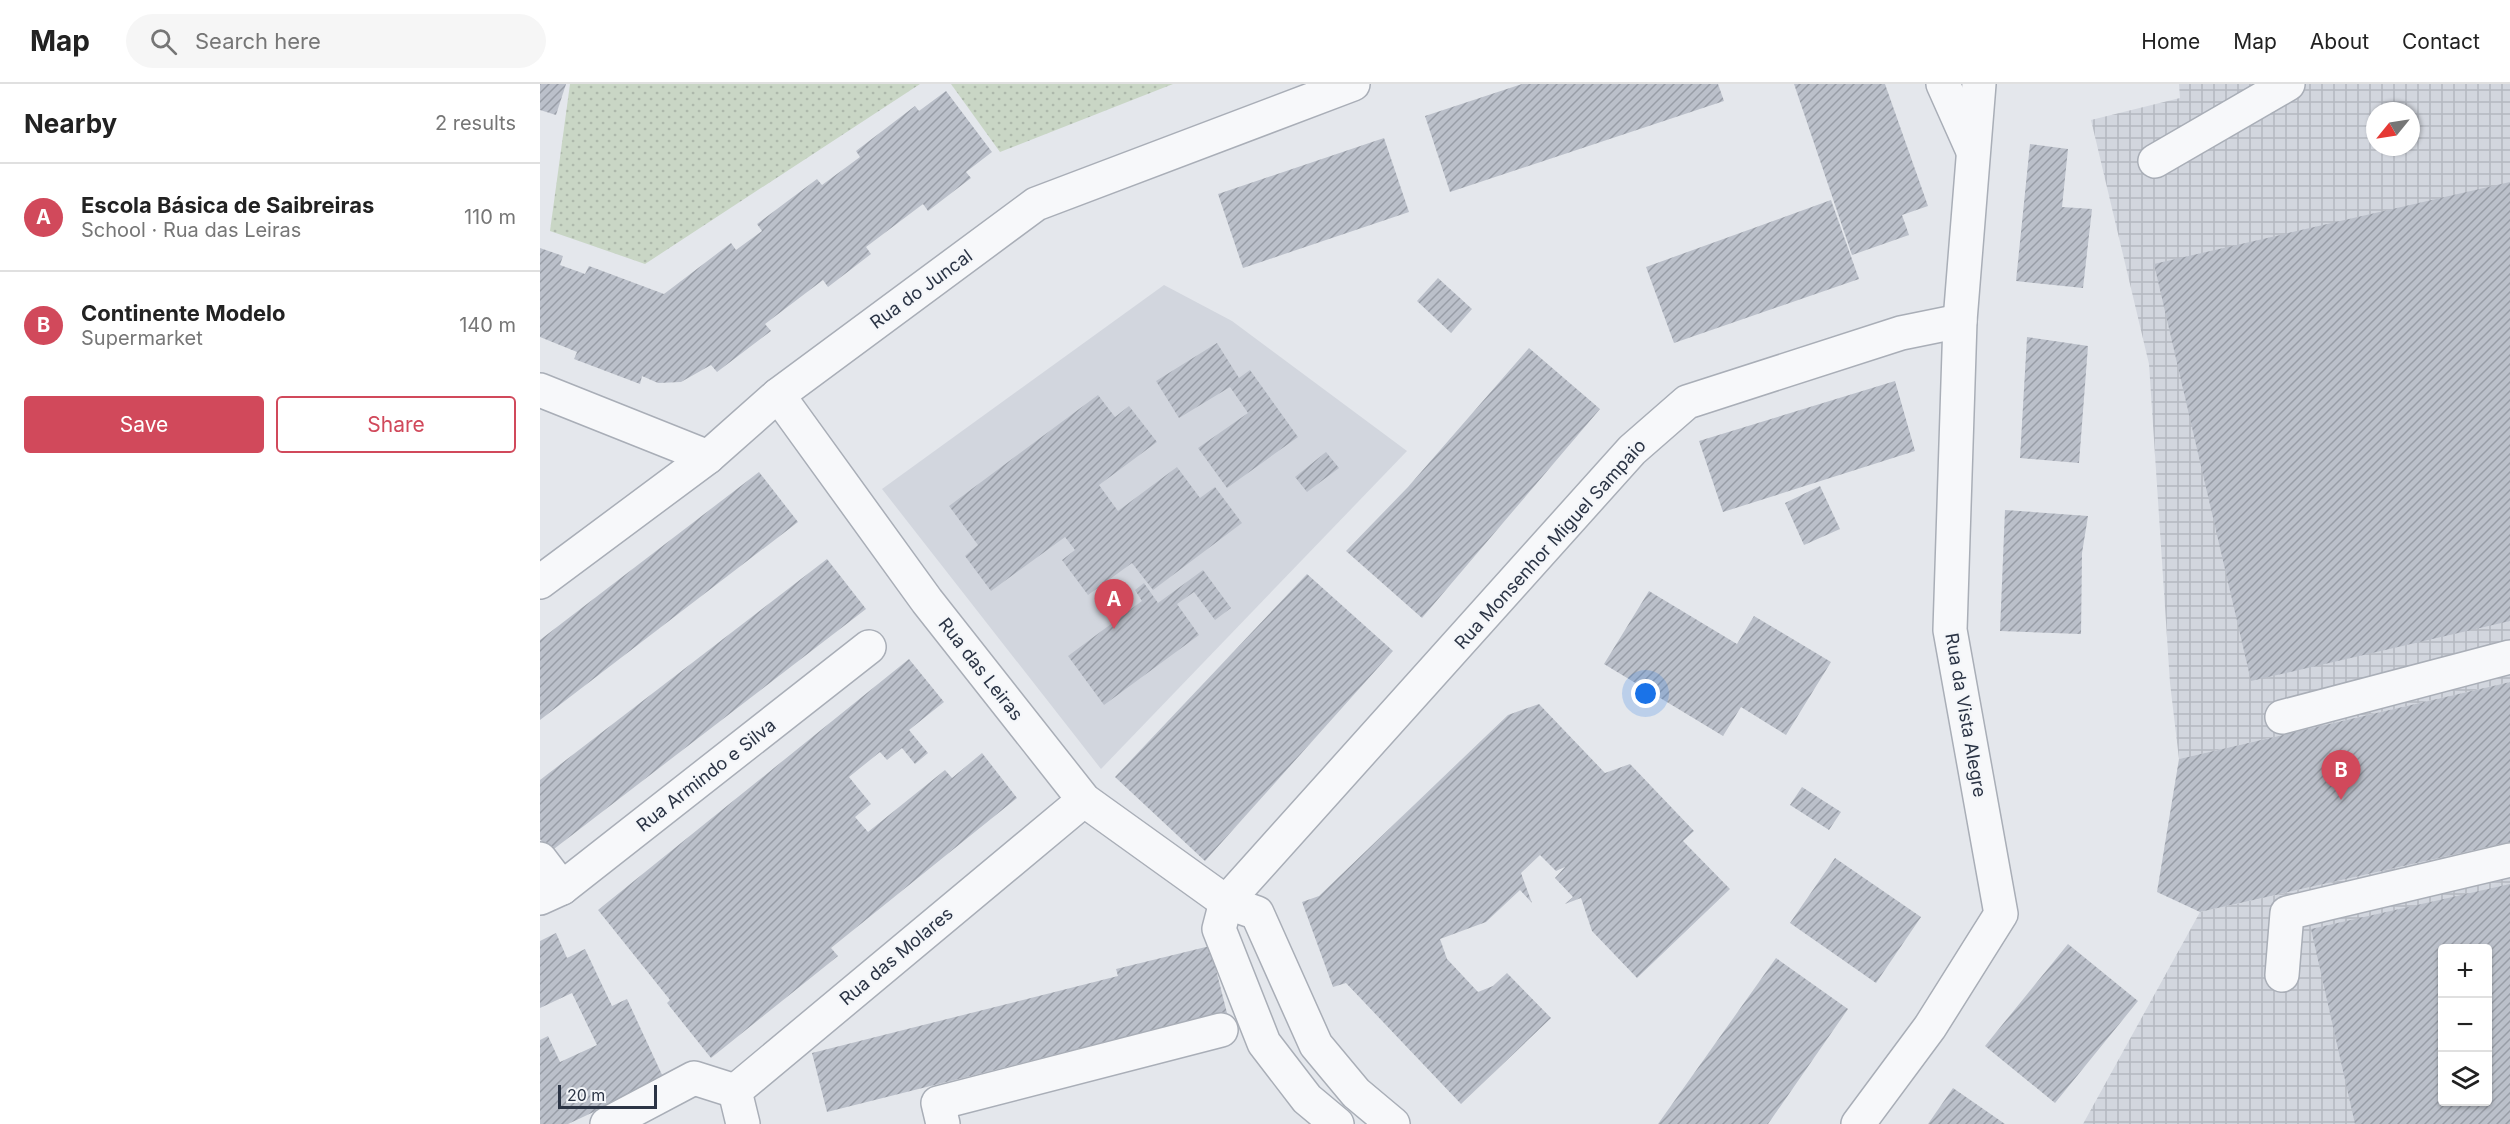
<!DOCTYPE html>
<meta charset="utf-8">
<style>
body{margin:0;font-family:Inter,sans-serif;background:#f6f6f6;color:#222}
.controls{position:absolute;right:18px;bottom:18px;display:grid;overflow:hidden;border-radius:6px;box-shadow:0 2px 4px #0004}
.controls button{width:54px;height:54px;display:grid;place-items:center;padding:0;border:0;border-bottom:2px solid #e0e0e0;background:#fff;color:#222;font:30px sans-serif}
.compass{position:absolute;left:1826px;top:18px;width:54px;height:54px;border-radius:50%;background:#fff;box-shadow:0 2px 4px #0004;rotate:240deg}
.scale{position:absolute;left:18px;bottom:15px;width:99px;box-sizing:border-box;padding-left:6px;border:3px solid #2b3445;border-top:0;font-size:16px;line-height:21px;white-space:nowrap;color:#2b3445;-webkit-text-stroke:4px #f4f6f9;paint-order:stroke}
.you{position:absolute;left:1106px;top:610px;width:21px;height:21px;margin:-15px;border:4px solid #fff;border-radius:50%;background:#1a73e8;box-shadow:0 0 0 9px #1a73e833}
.badge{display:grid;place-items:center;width:39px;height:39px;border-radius:50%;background:#d1495b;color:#fff;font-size:20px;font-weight:700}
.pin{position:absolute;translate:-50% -50px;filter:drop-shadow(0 2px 3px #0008)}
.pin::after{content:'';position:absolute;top:32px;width:21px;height:18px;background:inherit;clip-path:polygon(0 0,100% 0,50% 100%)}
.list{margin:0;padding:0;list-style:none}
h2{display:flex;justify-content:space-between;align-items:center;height:78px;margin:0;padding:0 24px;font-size:26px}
h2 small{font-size:20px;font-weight:400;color:#767676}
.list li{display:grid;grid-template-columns:39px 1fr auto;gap:18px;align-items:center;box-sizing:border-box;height:108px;padding:0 24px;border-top:2px solid #e0e0e0}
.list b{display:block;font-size:22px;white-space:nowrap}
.list p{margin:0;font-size:20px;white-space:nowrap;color:#767676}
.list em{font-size:20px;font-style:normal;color:#767676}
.actions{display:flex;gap:12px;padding:18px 24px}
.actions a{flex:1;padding:14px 0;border:2px solid #d1495b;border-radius:6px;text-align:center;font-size:21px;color:#d1495b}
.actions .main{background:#d1495b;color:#fff}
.icon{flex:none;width:33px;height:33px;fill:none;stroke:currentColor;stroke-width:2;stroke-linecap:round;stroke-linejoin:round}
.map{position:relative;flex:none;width:1970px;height:1040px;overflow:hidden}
header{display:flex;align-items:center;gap:36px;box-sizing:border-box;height:84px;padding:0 30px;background:#fff;border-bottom:2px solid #e0e0e0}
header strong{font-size:28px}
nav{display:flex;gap:33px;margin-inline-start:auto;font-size:21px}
.search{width:420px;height:54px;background:#f6f6f6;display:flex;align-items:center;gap:15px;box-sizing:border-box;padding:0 21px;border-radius:33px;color:#767676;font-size:22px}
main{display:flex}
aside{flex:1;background:#fff}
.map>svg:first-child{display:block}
.built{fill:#d2d6de}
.industrial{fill:url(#industrial-grid);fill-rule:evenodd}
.green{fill:url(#green-dots)}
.building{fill:url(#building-hatch);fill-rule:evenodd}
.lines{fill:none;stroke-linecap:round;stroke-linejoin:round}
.minor-casing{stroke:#a9aeb7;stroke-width:36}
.minor{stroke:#f7f8fa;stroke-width:33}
.labels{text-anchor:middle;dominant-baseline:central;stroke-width:4.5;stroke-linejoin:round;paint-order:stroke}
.street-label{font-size:18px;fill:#2b3445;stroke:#f4f6f9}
</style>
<header>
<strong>Map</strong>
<div class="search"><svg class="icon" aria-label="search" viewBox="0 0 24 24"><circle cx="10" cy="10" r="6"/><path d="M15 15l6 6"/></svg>Search here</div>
<nav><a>Home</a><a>Map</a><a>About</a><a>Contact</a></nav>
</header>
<main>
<aside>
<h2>Nearby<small>2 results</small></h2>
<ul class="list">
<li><span class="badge">A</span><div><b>Escola Básica de Saibreiras</b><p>School · Rua das Leiras</p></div><em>110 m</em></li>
<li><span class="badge">B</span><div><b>Continente Modelo</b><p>Supermarket</p></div><em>140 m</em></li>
</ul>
<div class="actions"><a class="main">Save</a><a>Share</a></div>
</aside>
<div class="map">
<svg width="1970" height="1040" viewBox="0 0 1970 1040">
<defs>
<pattern id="industrial-grid" width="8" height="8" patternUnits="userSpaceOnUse" patternTransform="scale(1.5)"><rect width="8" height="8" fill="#d2d6de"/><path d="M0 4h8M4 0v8" fill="none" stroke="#b4b8c0"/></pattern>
<pattern id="green-dots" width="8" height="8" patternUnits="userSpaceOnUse" patternTransform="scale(1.5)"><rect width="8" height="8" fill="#c9d6c5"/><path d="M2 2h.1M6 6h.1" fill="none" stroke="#adb8ab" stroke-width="1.8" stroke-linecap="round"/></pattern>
<pattern id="building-hatch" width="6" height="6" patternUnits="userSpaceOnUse" patternTransform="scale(1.5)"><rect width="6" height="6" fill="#bbc0ca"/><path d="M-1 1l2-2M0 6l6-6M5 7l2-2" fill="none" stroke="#989da6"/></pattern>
</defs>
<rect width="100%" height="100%" fill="#e4e7ec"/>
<!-- built -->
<polygon class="built" points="624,201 692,237 867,367 561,685 342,405"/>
<!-- industrial -->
<g class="industrial">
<path d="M1639 0H1970V598L1639 675 1630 599 1609 280 1551 36 1640 14ZM1835 27H1871V63H1835Z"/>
<path d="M1970 758V1040H1543L1660 828ZM1902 864H1948V1018H1902Z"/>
</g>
<!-- green -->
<g class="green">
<polygon points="30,0 380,0 105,180 10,147"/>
<polygon points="411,0 633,0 460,68"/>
</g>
<!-- building -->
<g class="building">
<polygon points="0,0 26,0 16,31 0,26"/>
<polygon points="982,0 1178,0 1184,17 910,108 885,32"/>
<polygon points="1254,0 1345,0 1388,122 1362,131 1369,151 1312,171"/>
<polygon points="406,7 452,68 426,88 431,94 388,127 383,120 326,163 331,170 288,203 283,196 225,240 231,247 177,288 171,281 141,298 118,299 102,292 100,300 34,275 37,268 0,253 0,164 23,172 20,181 45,190 49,182 124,210 191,159 196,166 222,147 217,140 277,95 282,101 320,73 316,67 375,22 379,27"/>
<polygon points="844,54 869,128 703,184 678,110"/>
<polygon points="1490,60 1528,65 1522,123 1552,125 1543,204 1476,197"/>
<polygon points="1970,98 1970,537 1711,597 1614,180"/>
<polygon points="1291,116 1319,195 1134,259 1106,183"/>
<polygon points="898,194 932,225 911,249 877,217"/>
<polygon points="1487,253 1548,262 1539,379 1480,374"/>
<polygon points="677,259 699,294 710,286 758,353 687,404 658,364 708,329 690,303 639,334 616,297"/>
<polygon points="989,264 1060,325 882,534 806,467 868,403"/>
<polygon points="1355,297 1375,367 1183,428 1159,357"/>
<polygon points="558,311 575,333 589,322 617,358 559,401 578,427 637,383 660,414 675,403 702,439 613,506 592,479 548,511 522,476 535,466 525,453 451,507 425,472 438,461 409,422"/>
<polygon points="786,368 799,384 767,408 755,393"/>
<polygon points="219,388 258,438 0,636 0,556"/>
<polygon points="1280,402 1300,445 1264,461 1245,419"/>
<polygon points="1465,426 1548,432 1542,469 1541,550 1460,547"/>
<polygon points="287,475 326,525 10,768 0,755 0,696"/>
<polygon points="663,486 691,524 675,536 654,508 637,520 659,551 564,621 528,572 602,517 595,506 604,499 618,519"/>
<polygon points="767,490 853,567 665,777 575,693"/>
<polygon points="1109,507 1197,560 1214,532 1291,578 1246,651 1201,623 1183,652 1064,580"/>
<polygon points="369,575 404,618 369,646 388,669 375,680 362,664 347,676 340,668 309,693 331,720 315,733 328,748 405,686 412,694 442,669 477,714 291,864 298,872 171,974 127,919 130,916 58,826"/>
<polygon points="1970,598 1970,758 1660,828 1617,808 1639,675"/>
<polygon points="999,620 1065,689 1090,680 1154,747 1143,757 1190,805 1097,894 1052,847 1041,814 1025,820 1033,813 1015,794 1025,783 1016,787 1000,771 981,789 992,819 980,806 946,838 900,855 907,875 938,908 953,902 967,889 1011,934 921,1020 806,899 793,903 762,818 779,812 968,631"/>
<polygon points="1262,703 1301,728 1289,746 1250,721"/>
<polygon points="1295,774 1381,833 1336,899 1250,839"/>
<path d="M1970 800V1040H1815L1771 845ZM1902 864H1948V1018L1902 1017Z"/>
<polygon points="16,849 27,874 45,865 72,922 87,915 124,995 28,1040 0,1040 0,956 8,952 20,978 57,961 32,909 0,924 0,857"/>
<polygon points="1528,860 1598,917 1515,1019 1445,962"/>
<polygon points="670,862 688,933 595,957 593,951 287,1028 272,969 578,892 576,885"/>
<polygon points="1236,874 1308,925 1228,1040 1118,1040"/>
<polygon points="1413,1004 1465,1040 1388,1040"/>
</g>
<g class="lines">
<!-- minor casing -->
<g class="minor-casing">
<g id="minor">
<polyline points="1403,0 1432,65"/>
<polyline points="1615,77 1748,0"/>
<polyline points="0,306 168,373"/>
<polyline points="238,311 387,517 544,716 686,818 717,829 776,961 816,1009 853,1040"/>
<polyline points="0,498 168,373 238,311 496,120 813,0"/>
<polyline points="1742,633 1970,573"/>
<polyline points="0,775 22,804"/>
<polyline points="0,814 22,804 329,563"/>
<polyline points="1742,891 1747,829 1970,776"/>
<polyline points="67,1040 154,994 195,1007"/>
<polyline points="203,1040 195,1007 544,716"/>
<polyline points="403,1040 398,1019 681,946"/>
<polyline points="797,1040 767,1015 724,959 679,845 686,818 1092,366 1147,318 1361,249 1420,237"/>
<polyline points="1318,1040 1390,943 1461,830 1410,546 1420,237 1439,0"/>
</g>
</g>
<!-- minor -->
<use href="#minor" class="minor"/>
</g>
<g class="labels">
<!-- street labels -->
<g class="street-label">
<text transform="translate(381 205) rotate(-36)">Rua do Juncal</text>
<text transform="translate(1010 460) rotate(-48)">Rua Monsenhor Miguel Sampaio</text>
<text transform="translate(441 585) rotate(52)">Rua das Leiras</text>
<text transform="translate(1426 631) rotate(80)">Rua da Vista Alegre</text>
<text transform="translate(166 691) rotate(-38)">Rua Armindo e Silva</text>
<text transform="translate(356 872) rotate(-40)">Rua das Molares</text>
</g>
</g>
</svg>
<div class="controls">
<button>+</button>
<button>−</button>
<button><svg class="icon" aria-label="layers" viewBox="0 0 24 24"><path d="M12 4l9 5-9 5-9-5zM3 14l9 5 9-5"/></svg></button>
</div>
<svg class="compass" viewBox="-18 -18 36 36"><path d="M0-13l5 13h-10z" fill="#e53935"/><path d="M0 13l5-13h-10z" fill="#767676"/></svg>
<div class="scale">20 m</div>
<div class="you"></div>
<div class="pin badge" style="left:574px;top:545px">A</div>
<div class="pin badge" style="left:1801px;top:716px">B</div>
</div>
</main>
